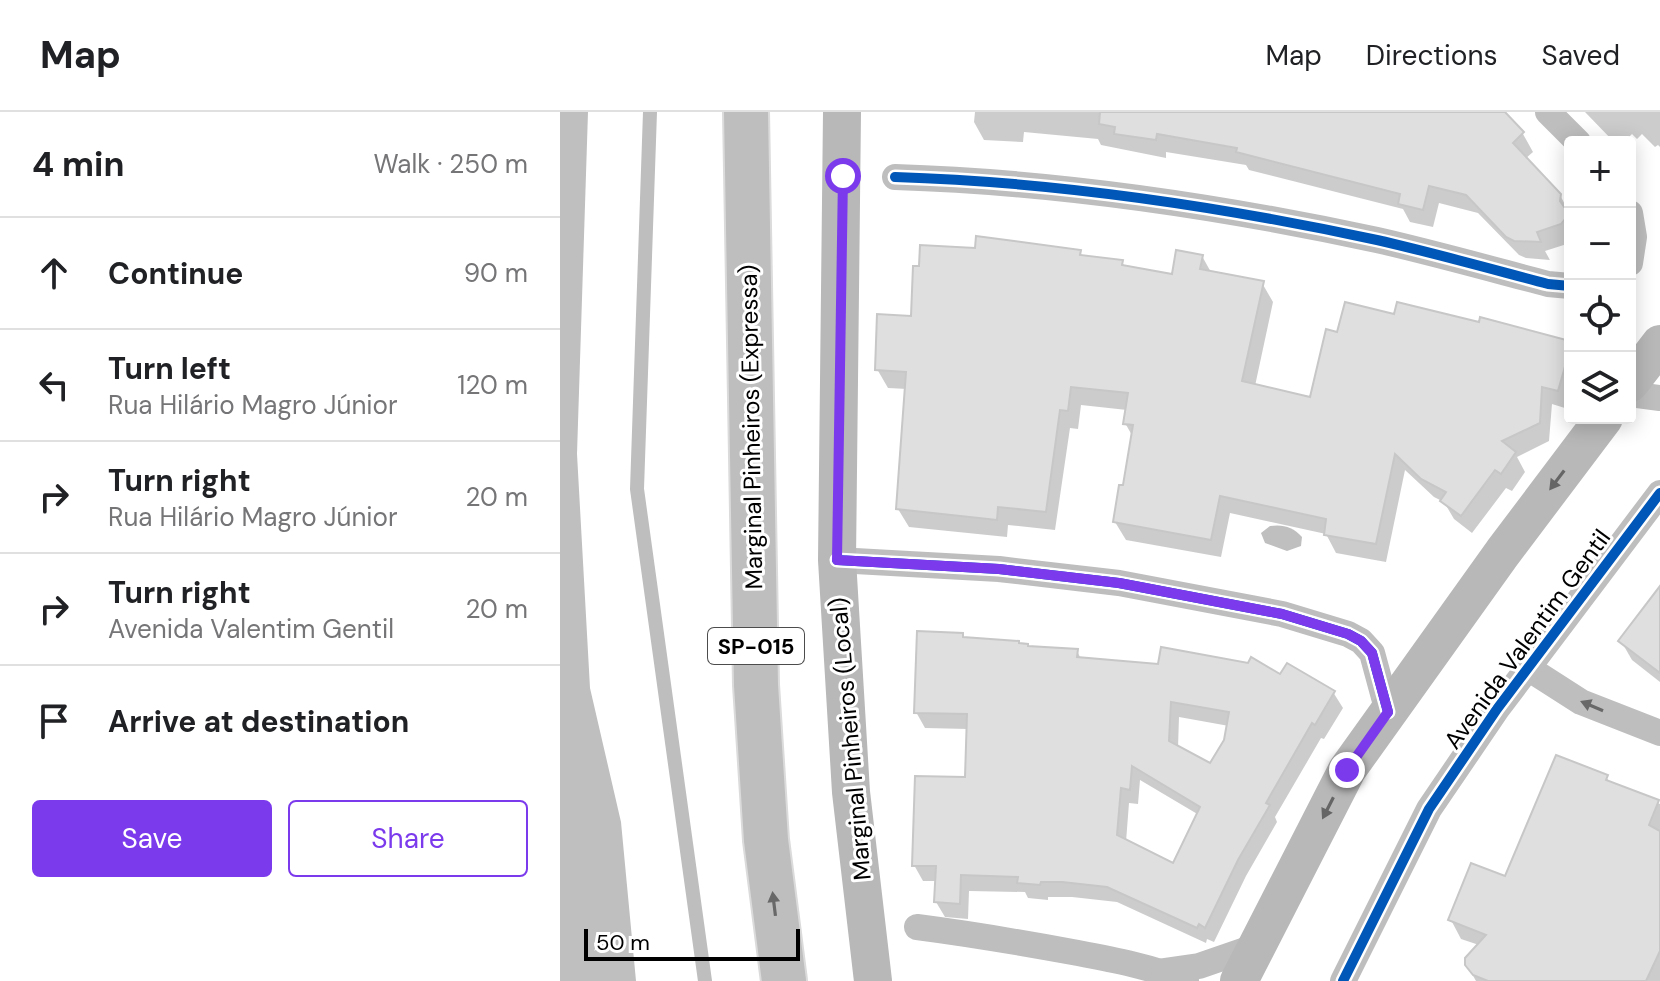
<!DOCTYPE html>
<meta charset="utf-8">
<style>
body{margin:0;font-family:"DM Sans",sans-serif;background:#f6f6f6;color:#202124}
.controls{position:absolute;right:24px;top:24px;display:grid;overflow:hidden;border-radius:8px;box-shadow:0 4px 20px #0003}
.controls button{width:72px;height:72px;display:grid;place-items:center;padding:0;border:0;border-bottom:2px solid #e0e0e0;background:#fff;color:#202124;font:40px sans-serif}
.scale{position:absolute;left:24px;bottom:20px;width:216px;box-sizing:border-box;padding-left:8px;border:4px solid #000;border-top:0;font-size:22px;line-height:28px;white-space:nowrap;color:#000;-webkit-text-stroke:6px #fff;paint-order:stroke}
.stop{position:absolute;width:24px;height:24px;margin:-18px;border:6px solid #7c3aed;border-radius:50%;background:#fff}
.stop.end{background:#7c3aed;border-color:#fff;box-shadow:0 2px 8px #0008}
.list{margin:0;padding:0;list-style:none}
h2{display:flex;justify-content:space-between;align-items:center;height:104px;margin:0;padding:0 32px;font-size:34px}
h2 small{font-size:26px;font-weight:400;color:#757577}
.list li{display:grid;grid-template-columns:52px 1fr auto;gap:24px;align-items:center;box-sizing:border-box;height:112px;padding:0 32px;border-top:2px solid #e0e0e0}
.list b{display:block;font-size:30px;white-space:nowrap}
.list p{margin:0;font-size:26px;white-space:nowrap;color:#757577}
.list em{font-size:26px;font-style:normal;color:#757577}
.actions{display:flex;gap:16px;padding:24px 32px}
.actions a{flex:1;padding:18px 0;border:2px solid #7c3aed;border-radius:8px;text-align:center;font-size:28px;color:#7c3aed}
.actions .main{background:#7c3aed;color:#fff}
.icon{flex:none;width:44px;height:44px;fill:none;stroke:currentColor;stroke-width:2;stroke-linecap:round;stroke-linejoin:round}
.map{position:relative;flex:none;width:1100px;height:869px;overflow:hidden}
header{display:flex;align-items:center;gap:48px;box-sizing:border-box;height:112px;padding:0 40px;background:#fff;border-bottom:2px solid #e0e0e0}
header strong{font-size:38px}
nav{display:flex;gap:44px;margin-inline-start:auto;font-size:28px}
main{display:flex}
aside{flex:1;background:#fff}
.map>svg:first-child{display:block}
.water{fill:#bfbfbf}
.shadow{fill:#0003;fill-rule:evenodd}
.building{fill:#dfdfdf;stroke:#c7c7c7;stroke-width:2;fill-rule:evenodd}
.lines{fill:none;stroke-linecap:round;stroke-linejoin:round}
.motorway-casing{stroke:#dbdbdb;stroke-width:48}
.service{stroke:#bebebe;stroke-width:14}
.minor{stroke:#bebebe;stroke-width:26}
.secondary{stroke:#b8b8b8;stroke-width:38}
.motorway{stroke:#bebebe;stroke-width:44}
.cycleway-casing{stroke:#fff;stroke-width:15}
.cycleway{stroke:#0057b8;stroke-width:10}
.oneway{fill:#656565}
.oneway2{fill:#686868}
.route{stroke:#7c3aed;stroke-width:10}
.labels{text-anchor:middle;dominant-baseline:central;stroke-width:6;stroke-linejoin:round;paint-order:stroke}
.shield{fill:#fff;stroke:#4c4c4c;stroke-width:2}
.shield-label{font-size:22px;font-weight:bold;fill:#000}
.street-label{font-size:24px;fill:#000;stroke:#fff}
</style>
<header>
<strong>Map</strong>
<nav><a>Map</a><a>Directions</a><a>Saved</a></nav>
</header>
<main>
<aside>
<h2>4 min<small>Walk · 250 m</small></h2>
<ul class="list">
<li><svg class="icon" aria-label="ahead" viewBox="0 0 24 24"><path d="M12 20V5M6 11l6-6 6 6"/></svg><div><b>Continue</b></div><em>90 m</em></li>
<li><svg class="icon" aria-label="left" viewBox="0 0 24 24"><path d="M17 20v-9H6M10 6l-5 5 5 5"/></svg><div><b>Turn left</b><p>Rua Hilário Magro Júnior</p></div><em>120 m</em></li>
<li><svg class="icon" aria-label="right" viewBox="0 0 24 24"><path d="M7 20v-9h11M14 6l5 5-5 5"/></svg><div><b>Turn right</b><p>Rua Hilário Magro Júnior</p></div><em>20 m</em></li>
<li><svg class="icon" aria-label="right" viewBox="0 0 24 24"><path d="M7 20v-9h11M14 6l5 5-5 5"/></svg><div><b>Turn right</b><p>Avenida Valentim Gentil</p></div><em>20 m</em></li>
<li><svg class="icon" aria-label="arrive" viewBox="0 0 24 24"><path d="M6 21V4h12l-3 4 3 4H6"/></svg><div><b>Arrive at destination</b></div></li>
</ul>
<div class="actions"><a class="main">Save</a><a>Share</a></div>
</aside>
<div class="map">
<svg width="1100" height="869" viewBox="0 0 1100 869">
<rect width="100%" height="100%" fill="#fff"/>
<!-- water -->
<g class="water">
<polygon points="0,0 28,0 17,342 30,576 61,710 76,869 0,869"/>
<path d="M710 414C723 412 733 415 742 425L741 434 727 439 705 431 701 421Z"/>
</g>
<!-- shadow -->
<g class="shadow">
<polygon points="415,0 943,0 963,22 973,40 965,47 1000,83 1010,102 1010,131 985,139 990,148 966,146 959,143 918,101 879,91 873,115 850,110 843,97 689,58 686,53 606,40 606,46 541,33 538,27 464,20 463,30 424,28 414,10"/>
<polygon points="1025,0 1100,0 1100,35 1098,33 1095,35 1082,22 1077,27 1072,22 1064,30 1054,30"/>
<polygon points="520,140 523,145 562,150 565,155 614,164 642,144 652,162 702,171 713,190 695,274 752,287 779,222 835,204 920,213 1010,231 1010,289 1008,297 992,292 989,329 957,345 965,360 952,379 946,376 912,421 894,407 884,390 874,385 845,358 826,450 776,441 766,422 670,401 661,445 566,428 555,410 565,376 573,325 565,311 567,298 521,293 518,317 510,316 495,418 448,413 447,425 349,415 338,397 347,277 328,276 317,257 353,206"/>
<polygon points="1100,478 1100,570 1072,548 1061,529"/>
<path d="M404 527 517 539 521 547 721 565 773 580 783 596 764 627 761 626 715 705 717 710 686 764 654 830 647 827 646 831 557 790 512 785H488V788L468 786 465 780 409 779 408 807 385 805 376 790 377 769H363L354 753 406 667 408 617 365 616 356 600ZM619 605 669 614 666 628 651 654 618 636ZM580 668 639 703 614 754 566 730 569 691 578 692Z"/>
<polygon points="1046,665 1051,672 1100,692 1100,869 916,869 908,855 919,833 901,827 891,808 946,767"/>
</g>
<!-- building -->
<g class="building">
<polygon points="540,0 945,0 964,20 953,31 1001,82 1000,89 1009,102 1001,112 977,120 981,130 954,129 946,125 906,83 869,74 863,98 838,92 840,82 676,40 677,36 597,22 596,28 554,22 555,15 539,12"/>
<polygon points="416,124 521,138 520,143 563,148 562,153 612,162 616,138 643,143 640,157 704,169 682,269 750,285 766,217 777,220 785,190 834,202 837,190 919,210 920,205 1010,229 1010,237 998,279 982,275 980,311 942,329 956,340 941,362 935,358 901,404 880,389 886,380 861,367 835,342 816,432 764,423 766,407 660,384 651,428 553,410 559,373 563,373 573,313 563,312 568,281 511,275 508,299 500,298 486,400 438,395 437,408 336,397 346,260 315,258 317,202 351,204 353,154 359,154 360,133 415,136"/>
<polygon points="1100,474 1100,561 1058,529"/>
<path d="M357 519 403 521V525L459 529V531L468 532V534L518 537 517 545 598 552 601 535 688 551 691 545 720 562 727 551 775 579 755 613 752 611 706 691 710 693 678 748 645 816 639 812 637 816 547 775 502 770H481L480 773 457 771 458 765 401 763 400 792 374 790 376 754H352L355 664 405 665 407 602 354 601ZM611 590 669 600 664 628 650 651 609 629ZM572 654 640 695 613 751 557 723 561 676 570 678Z"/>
<polygon points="996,643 1048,663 1046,668 1099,688 1089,713 1100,719 1100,839 1086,869 928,869 913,863 905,853 905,846 926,823 888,808 911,751 945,764"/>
</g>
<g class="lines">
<!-- motorway casing -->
<g class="motorway-casing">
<polyline id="motorway" points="186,0 196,573 206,728 224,869"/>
</g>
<!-- service -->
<polyline class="service" points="90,0 77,377 145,869"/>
<!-- minor -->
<g class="minor">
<polyline points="988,0 1018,30"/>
<path d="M335 65C497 70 659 94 817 128 874 141 931 157 988 172L1010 174"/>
<polyline points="1070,101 1074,125 1070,151"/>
<polyline points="1070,282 1100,286"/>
<polyline points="277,448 439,457 559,471 722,502 788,522 801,529 812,541 828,600"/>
<polyline points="968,556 1021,590 1100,621"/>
<path d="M357 815C411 822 464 831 518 841 555 848 591 855 626 869"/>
<polyline points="604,859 639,854 697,834"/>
<polyline points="783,869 869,697 937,597 1100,381"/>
</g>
<!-- secondary -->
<g class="secondary">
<polyline points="282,0 277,448 291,680 313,869"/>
<polyline points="1070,271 1100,232"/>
<polyline points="679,869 787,658 943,440 1044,306"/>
</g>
<!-- motorway -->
<use href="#motorway" class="motorway"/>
<!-- cycleway casing -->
<g class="cycleway-casing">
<g id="cycleway">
<path d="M335 65C497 70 659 94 817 128 874 141 931 157 988 172L1010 174"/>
<polyline points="277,448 439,457 559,471 722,502 788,522 801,529 812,541 828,600"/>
<polyline points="783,869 869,697 937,597 1100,381"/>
</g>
</g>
<!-- cycleway -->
<use href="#cycleway" class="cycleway"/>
</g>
<!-- one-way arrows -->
<defs><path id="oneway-solid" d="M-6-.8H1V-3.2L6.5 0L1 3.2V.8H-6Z" transform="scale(2)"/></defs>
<g class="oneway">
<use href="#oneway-solid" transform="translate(997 368) rotate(127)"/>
<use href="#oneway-solid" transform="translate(768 696) rotate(117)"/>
</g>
<g class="oneway2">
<use href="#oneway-solid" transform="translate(1032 594) rotate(-157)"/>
<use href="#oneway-solid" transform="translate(214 792) rotate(-97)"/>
</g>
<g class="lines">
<!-- route -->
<polyline class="route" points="283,64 277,448 439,457 559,471 722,502 788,522 801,529 812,541 828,600 787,658"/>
</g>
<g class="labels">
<!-- shield labels -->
<rect class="shield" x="148" y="516" width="96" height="36" rx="6"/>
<g class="shield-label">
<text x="196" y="534">SP-015</text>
</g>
<!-- street labels -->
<g class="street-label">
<text transform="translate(191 315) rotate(-91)">Marginal Pinheiros (Expressa)</text>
<text transform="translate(967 527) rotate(-54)">Avenida Valentim Gentil</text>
<text transform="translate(290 627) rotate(-95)">Marginal Pinheiros (Local)</text>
</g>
</g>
</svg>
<div class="controls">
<button>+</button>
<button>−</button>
<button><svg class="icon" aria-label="locate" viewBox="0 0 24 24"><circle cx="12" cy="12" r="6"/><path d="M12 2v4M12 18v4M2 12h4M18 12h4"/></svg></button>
<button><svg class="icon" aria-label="layers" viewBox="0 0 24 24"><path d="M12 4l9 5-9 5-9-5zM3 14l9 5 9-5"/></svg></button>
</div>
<div class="scale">50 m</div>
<div class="stop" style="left:283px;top:64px"></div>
<div class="stop end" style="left:787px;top:658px"></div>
</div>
</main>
